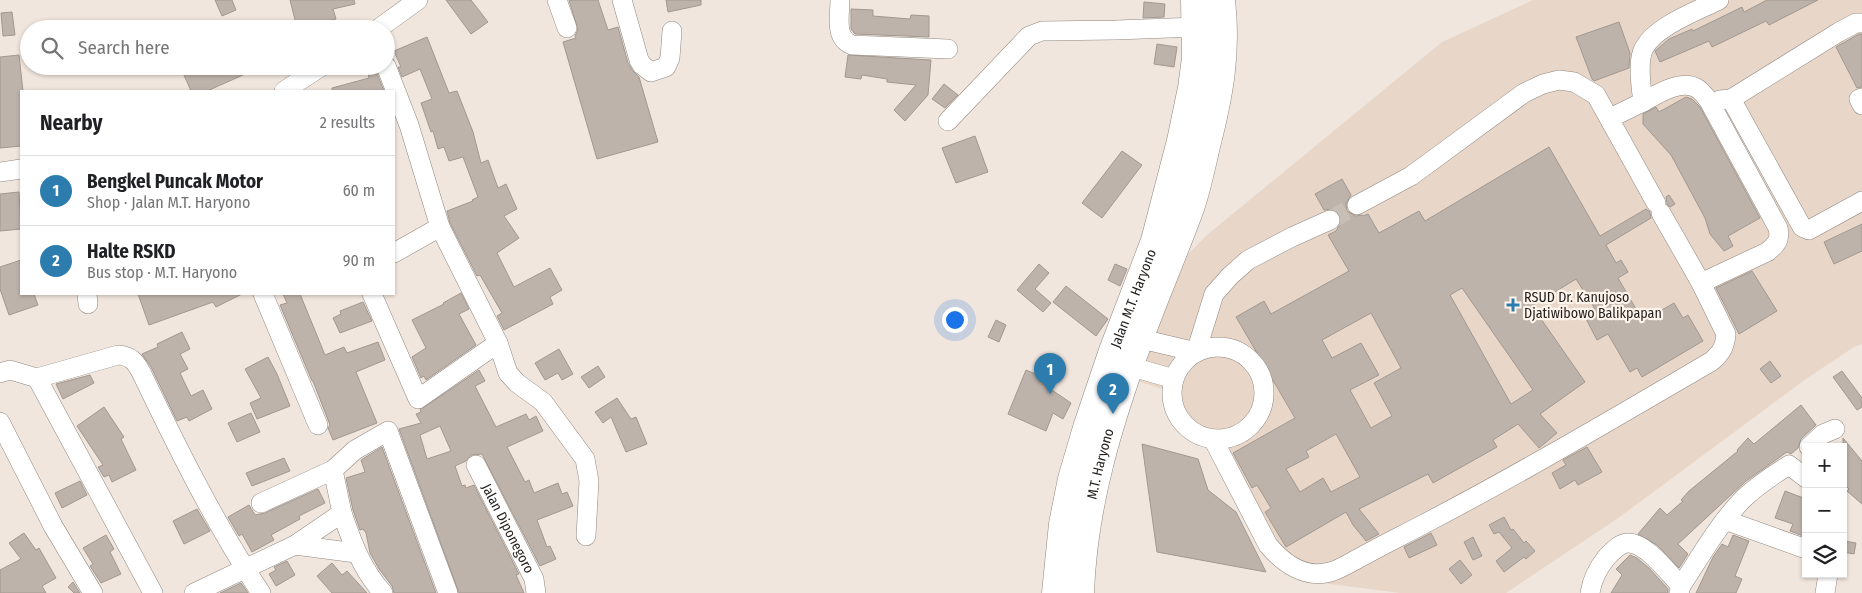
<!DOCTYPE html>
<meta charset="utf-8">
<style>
body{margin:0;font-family:"Fira Sans Condensed",sans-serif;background:#f6f6f6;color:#202124}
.controls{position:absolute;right:15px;bottom:15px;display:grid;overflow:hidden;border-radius:0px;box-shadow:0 1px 4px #0004}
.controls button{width:45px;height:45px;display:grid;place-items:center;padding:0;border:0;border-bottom:1px solid #e0e0e0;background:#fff;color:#202124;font:25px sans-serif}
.you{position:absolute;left:954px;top:319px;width:18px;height:18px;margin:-12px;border:4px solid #fff;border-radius:50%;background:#1a73e8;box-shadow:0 0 0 8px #1a73e833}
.badge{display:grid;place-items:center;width:32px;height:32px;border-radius:50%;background:#2c7dae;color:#fff;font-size:16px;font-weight:700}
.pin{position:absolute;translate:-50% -41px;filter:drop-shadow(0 1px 2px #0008)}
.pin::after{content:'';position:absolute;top:26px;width:18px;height:15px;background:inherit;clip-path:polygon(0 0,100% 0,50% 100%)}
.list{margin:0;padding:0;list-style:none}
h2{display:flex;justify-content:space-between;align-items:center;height:65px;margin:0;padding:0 20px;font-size:21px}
h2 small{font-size:16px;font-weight:400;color:#757577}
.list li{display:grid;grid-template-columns:32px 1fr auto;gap:15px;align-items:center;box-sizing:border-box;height:70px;padding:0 20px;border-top:1px solid #e0e0e0}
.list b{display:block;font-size:19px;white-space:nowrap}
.list p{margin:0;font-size:16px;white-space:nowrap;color:#757577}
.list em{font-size:16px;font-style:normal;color:#757577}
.icon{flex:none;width:28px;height:28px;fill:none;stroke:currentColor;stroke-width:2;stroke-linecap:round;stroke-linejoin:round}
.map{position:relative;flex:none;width:1862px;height:593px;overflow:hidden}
.search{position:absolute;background:#fff;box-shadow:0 1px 4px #0004;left:20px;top:20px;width:375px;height:55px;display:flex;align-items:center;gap:12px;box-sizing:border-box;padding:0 18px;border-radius:28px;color:#757577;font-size:19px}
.panel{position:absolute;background:#fff;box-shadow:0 1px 4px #0004;left:20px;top:90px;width:375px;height:205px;border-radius:0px}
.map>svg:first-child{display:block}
.built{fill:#e8d7c9}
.building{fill:#beb3ab;stroke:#a29890;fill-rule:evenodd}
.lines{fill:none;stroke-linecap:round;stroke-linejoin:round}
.minor-tunnel{stroke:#c7beb6;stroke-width:19;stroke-dasharray:19 9;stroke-linecap:butt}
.minor-casing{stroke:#91877f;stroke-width:20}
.highway-casing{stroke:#91877f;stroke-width:29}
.minor{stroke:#fff;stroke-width:19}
.highway{stroke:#fff;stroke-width:28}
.poi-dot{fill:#2c7dae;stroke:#fff4eb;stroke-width:2}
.labels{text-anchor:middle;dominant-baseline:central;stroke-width:4.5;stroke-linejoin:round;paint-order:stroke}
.poi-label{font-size:14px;fill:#211d1a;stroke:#fff4eb;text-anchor:start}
.street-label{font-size:14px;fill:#211d1a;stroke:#fff4eb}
</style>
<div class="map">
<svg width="1862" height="593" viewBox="0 0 1862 593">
<rect width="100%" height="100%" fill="#f1e6dd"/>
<!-- built -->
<polygon class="built" points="1533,0 1862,0 1862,344 1854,347 1806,379 1617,519 1506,593 1400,593 1314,582 1278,564 1212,452 1162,389 1138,381 1177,265 1207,235 1442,42"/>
<!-- building -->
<g class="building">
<polygon points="215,0 232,0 236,10 222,16"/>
<polygon points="290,0 354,0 355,4 333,9 336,19 297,28"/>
<polygon points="446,0 471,0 488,22 471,34"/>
<polygon points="569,0 598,0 608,30 618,27 628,63 633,71 639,77 658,142 597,159 563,42 576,38 575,36 578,30"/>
<polygon points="666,0 701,0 701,5 668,12"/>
<polygon points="1767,0 1818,0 1769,25 1766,21 1712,47 1709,41 1660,62 1655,51 1669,39 1692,29 1693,31 1742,7 1744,12"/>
<polygon points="1144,2 1165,4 1164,17 1143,18"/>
<polygon points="851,9 873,10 873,16 910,19 911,15 929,16 929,37 855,34 851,29"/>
<polygon points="12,12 15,35 3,36 1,13"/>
<polygon points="1619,22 1630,53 1629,68 1594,81 1592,79 1576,37"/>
<polygon points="1859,34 1862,34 1862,87 1857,88 1836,47"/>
<polygon points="427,37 449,93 457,91 473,132 481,163 488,160 498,188 506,184 517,209 504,216 519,238 497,253 514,287 550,268 562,290 550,297 553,304 504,330 497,316 502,313 480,275 477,276 450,223 447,211 473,201 472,200 478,197 463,157 449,161 444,147 438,149 433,131 431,132 421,103 432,99 420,69 402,77 398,67 401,67 394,51"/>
<polygon points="1157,44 1177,47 1174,67 1154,64"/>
<polygon points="19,55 23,91 21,91 21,146 0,148 0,57"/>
<polygon points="848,55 931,60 928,95 905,121 894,110 916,85 887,82 887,79 862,75 861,79 845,77"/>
<polygon points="180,66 240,66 243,75 207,91 191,91"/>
<polygon points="376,71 384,91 332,91 332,88 369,78 368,72"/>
<polygon points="944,84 958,95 945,108 932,99"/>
<polygon points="1686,97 1692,99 1700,107 1760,218 1728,236 1733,246 1724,251 1710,234 1705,218 1671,155 1643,124 1643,114 1656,107 1659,112"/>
<polygon points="975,136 988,172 956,183 942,148"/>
<path d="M1549 147 1600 236 1646 209 1650 212 1651 218 1606 245 1616 263 1621 260 1628 272 1618 278 1643 321 1674 303 1683 318 1688 315 1703 341 1642 377 1637 368 1630 372 1608 334 1597 340 1584 315 1595 309 1576 279 1532 306 1585 382 1540 414 1557 433 1539 448 1518 424 1493 440 1497 447 1433 483 1428 474 1359 509 1379 534 1366 541 1353 525 1346 512 1286 547 1265 512 1271 508 1257 485 1252 488 1233 453 1295 418 1236 317 1264 301 1271 314 1349 271 1328 235 1336 231 1339 226 1340 216 1337 211 1332 209 1324 210 1315 194 1342 179 1351 195 1346 204 1347 211 1356 216 1362 215 1363 216 1368 214 1379 233 1419 211 1425 221ZM1462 288 1533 390 1511 404 1450 295ZM1371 313 1401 368 1374 383 1392 416 1371 428 1350 390 1379 375 1361 343 1332 358 1322 340ZM1336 434 1360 477 1331 492 1323 478 1300 492 1286 469 1309 457 1306 451Z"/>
<polygon points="1122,151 1142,165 1102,218 1082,203"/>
<polygon points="19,192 21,229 0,231 0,194"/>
<polygon points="1669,195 1675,204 1670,207 1667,204 1666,197"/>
<polygon points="1862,224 1862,251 1834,264 1824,242"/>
<polygon points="21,260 21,294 34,294 38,305 9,315 0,289 0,267"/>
<polygon points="1039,264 1049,273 1035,289 1051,303 1043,312 1017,290"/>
<polygon points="1115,264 1127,269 1120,286 1108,280"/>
<polygon points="1752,271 1777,311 1739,334 1716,288"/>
<polygon points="1066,286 1108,319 1096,336 1053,302"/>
<polygon points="461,293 469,309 459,314 476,345 426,380 424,376 421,378 412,357 426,348 412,320 444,304 443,303"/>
<polygon points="138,294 242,294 216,307 213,302 149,325"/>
<polygon points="283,294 300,294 325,355 344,347 347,353 378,342 385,360 356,372 377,423 333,440 328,428 330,425 313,381 312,381 280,305 287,303"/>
<polygon points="363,302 372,321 340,333 333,318 341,314 340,311"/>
<polygon points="996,320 1006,325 999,342 988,337"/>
<polygon points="182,332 190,349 180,354 188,369 180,373 191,396 203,390 212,409 189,421 187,417 177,421 151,367 142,354 158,347 157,344"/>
<polygon points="559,349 573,374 562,380 558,373 545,380 535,363"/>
<polygon points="268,357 277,374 290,406 257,419 250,403 261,398 245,369"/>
<polygon points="1770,361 1781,376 1771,383 1760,369"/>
<polygon points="598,366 605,377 589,388 581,377"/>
<path d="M479 370 485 381 475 386 496 427 526 414 529 420 536 416 543 431 507 447 525 482 529 480 534 493 558 483 562 494 567 492 573 506 537 520 547 547 550 546 556 559 540 566 482 454 471 455 466 461 455 466 462 486 465 485 466 488 474 485 519 574 516 575 524 593H459L399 429 421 423 416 414 421 412 420 410ZM440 426 451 451 427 459 420 435Z"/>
<polygon points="1026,370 1045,378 1043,384 1071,403 1063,419 1053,413 1046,431 1008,414"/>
<polygon points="1842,371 1862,398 1861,399 1862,407 1857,410 1833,377"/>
<polygon points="90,375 94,383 63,399 56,384"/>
<polygon points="617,398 631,419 636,417 647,444 626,452 611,417 603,423 595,412"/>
<polygon points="1801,405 1816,425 1801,439 1798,448 1791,454 1787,452 1746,481 1678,544 1688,554 1679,568 1657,545 1638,534 1660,508 1667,515 1683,501 1681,500 1689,491 1738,451 1737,450 1748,438 1754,444"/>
<polygon points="104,407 124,437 121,439 136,470 112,482 109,475 104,477 98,467 103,465 77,426"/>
<polygon points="251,413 260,432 237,442 228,423"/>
<polygon points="1843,438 1862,461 1862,504 1847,491 1849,489 1843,483"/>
<polygon points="1142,444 1198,459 1208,490 1236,512 1266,572 1157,552"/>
<polygon points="382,447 436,593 394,593 392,586 379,569 370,553 366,533 363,529 360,530 353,510 346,478 365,472 361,460"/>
<polygon points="1587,447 1602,472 1578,485 1575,480 1560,489 1552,473 1566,465 1563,460"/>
<polygon points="284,458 290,471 252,486 246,473"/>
<polygon points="80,481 87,495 62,508 55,493"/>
<polygon points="318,489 325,503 299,516 300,519 271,535 274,540 252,552 242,534 239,536 228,517 249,505 255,515 265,513"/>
<polygon points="1785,491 1806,499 1806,537 1790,531 1793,524 1775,518"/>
<polygon points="197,509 210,531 184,544 173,521"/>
<polygon points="1504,517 1511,530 1513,529 1524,543 1526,541 1535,551 1526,559 1524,557 1504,572 1496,561 1512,548 1499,532 1494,534 1489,525"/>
<polygon points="24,533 36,550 39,548 56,578 42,586 46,593 0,593 0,570 21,559 9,543"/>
<polygon points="1431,533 1437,545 1409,558 1404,547"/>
<polygon points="106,535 114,549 110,552 121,574 101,583 90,566 93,564 83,548"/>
<polygon points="1733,535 1749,541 1735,576 1742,579 1736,593 1696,593 1713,557 1722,544 1728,547"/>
<polygon points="1473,537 1482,556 1473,560 1464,542"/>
<polygon points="1844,541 1856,543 1854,554 1843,552"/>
<polygon points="1630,555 1637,558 1649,568 1668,589 1668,593 1611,593 1622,575 1616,569"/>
<polygon points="1460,560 1472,575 1461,584 1449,569"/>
<polygon points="287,561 295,575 276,586 269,574 276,570 274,567"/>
<polygon points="332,563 342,575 347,571 367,593 332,593 317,576"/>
<polygon points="73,582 80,593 74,593 68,587"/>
<polygon points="241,583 248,593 220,593"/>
</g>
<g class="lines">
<!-- minor-tunnel -->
<polyline class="minor-tunnel" points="1330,220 1357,205"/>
<!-- minor casing -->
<g class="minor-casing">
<g id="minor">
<polyline points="557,0 567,28"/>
<polyline points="622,0 639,60 642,65 651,72 666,67 670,58 672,31"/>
<path d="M840 0C840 16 834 38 852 45L948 49"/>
<polyline points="378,29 418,0"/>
<polyline points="386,66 409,125 440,227 498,343 508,373 517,383 543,402 585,459 589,481 586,536"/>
<polyline points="284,91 322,66"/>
<polyline points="1862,98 1859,99 1862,105"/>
<polyline points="1731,99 1802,227 1809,230 1862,201"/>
<polyline points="1720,100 1731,99 1839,32 1856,23 1862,23"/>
<path d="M1643 102C1657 94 1682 78 1698 89 1702 92 1706 97 1709 101L1778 228C1781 240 1776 245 1767 252L1701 283"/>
<path d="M1610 118 1643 102C1641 87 1637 61 1644 48 1656 26 1697 11 1719 0"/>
<polyline points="948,121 1029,36 1042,31 1116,30 1197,27"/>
<polyline points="0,172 21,169"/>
<polyline points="1357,205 1411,176 1524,93 1543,84 1559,80 1574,82 1596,95 1656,203"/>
<polyline points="394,253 440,227"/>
<polyline points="87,294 88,304"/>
<polyline points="263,294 318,425"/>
<polyline points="372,294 418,399 498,343"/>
<polyline points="1129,336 1196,352 1214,294 1230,276 1248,260 1292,237 1330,220"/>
<circle cx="1218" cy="393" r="46"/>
<polyline points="1129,366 1174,379"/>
<path d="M0 373 10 370 37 378 118 355C131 356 135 361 141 372 177 447 215 524 261 593"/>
<polyline points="37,378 153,593"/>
<polyline points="0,422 53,526 93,593"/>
<path d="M1213 439 1268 545C1283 563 1305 579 1330 572 1341 569 1351 562 1361 557 1381 546 1401 536 1422 525 1520 474 1616 417 1712 361 1721 353 1725 347 1726 334L1701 283 1661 213"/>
<polyline points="1809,447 1823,434 1835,429"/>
<path id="s1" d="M476 465 534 579 536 593"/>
<polyline points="261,503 333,470"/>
<path d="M342 513C352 542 362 570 383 593"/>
<polyline points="1725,520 1806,549"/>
<polyline points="295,545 356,553"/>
<polyline points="194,593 295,545 342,513 333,470 355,450 388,431 448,593"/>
<path d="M1590 593C1592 580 1598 568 1606 558 1612 552 1619 543 1628 543 1647 543 1669 574 1681 586"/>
<path d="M1679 593 1681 586C1700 557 1718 525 1742 500 1756 486 1773 475 1789 465L1806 478"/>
<polyline points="1825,593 1828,574"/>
</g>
</g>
<!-- highway casing -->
<g class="highway-casing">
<g id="highway">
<path id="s2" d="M1056 593 1063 524 1072 479 1087 428 1113 351 1155 241 1181 141 1192 88 1196 58 1195 0"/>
<path id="s3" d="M1080 593C1083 505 1109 421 1139 339 1155 295 1174 252 1190 208 1197 188 1201 167 1206 146 1219 95 1227 53 1221 0"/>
</g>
</g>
<!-- minor -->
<use href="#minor" class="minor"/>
<!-- highway -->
<use href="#highway" class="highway"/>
</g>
<!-- markers -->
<path class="poi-dot" d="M1510.5 297.5h5v5h5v5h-5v5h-5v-5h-5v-5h5z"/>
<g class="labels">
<!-- poi labels -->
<g class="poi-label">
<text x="1524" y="297">RSUD Dr. Kanujoso<tspan x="1524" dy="16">Djatiwibowo Balikpapan</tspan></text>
</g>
<!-- street labels -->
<g class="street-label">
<text stroke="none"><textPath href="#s2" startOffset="306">Jalan M.T. Haryono</textPath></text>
<text stroke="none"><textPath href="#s3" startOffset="131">M.T. Haryono</textPath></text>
<text stroke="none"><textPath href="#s1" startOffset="71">Jalan Diponegoro</textPath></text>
</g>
</g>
</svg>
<div class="controls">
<button>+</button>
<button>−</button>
<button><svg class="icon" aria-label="layers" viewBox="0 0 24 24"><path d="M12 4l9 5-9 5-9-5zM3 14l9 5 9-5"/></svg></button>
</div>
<div class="you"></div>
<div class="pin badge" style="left:1050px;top:394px">1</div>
<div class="pin badge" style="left:1113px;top:414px">2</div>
<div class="search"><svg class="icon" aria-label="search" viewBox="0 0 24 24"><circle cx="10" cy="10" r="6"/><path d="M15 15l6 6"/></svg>Search here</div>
<section class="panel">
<h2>Nearby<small>2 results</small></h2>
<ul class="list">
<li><span class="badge">1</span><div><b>Bengkel Puncak Motor</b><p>Shop · Jalan M.T. Haryono</p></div><em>60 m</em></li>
<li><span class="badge">2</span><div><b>Halte RSKD</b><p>Bus stop · M.T. Haryono</p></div><em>90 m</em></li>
</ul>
</section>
</div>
